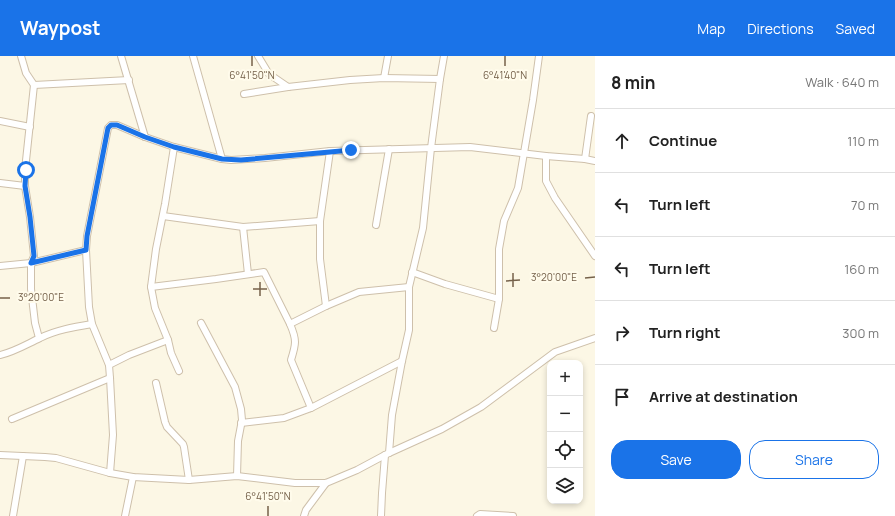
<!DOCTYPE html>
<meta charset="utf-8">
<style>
body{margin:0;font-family:Manrope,sans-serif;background:#f2f2f2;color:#222}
.controls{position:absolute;right:12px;bottom:12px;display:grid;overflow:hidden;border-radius:8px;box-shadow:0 2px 6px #0003}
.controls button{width:36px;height:36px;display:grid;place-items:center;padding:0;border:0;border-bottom:1px solid #e0e0e0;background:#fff;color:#222;font:20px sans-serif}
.stop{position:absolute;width:12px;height:12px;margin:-9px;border:3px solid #1a73e8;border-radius:50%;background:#fff}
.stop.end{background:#1a73e8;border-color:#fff;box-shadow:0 1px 4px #0008}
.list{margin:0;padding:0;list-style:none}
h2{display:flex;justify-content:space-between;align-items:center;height:52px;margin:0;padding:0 16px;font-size:17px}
h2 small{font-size:13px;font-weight:400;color:#767676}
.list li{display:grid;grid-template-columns:26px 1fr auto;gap:12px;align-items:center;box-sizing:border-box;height:64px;padding:0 16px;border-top:1px solid #e0e0e0}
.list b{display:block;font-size:15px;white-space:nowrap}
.list em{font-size:13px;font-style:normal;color:#767676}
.actions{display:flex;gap:8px;padding:12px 16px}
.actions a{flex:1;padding:9px 0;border:1px solid #1a73e8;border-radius:16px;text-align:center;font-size:14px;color:#1a73e8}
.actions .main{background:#1a73e8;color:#fff}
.icon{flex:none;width:22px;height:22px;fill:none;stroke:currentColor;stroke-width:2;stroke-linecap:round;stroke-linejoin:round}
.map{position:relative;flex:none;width:595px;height:460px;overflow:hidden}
header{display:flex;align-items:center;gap:24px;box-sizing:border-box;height:56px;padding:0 20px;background:#1a73e8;color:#fff}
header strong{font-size:19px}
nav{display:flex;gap:22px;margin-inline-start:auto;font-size:14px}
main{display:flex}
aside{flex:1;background:#fff}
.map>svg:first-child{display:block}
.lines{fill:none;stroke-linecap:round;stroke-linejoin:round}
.street-casing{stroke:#cec0ab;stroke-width:8}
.street{stroke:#fff;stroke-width:6}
.route{stroke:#1a73e8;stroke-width:5}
.ticks{fill:none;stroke:#75614a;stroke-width:1.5}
.ticks-label{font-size:10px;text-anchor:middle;fill:#75614a;stroke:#fffbeb;stroke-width:4;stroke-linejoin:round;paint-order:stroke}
</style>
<header>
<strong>Waypost</strong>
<nav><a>Map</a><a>Directions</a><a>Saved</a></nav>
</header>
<main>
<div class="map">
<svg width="595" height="460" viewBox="0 0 595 460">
<rect width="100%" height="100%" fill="#fcf7e5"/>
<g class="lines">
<!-- street casing -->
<g class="street-casing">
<g id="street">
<polyline points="21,0 26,17 34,29 25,114 25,130 30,161 34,200 31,207 31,233 35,267 39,282"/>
<polyline points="121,0 145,81"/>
<polyline points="193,0 222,103"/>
<polyline points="258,0 269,18 288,31 350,24 384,22 440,23"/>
<polyline points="384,22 388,0"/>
<polyline points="34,29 129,24"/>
<polyline points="244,38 288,31"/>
<polyline points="0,65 30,71"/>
<polyline points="174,91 165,148 156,193 151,231 155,252 168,284 171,297 179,315"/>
<polyline points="546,100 546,125 555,142 595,200"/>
<polyline points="585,103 591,60"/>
<polyline points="0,127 25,130"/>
<polyline points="163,160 243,171 320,165"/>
<polyline points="376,169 389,93"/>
<polyline points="243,171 248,218"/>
<polyline points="0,210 31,207 86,194"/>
<polyline points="412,216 445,228 499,243"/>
<polyline points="151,231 216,223 264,216 290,268 326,250 359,236 409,231"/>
<polyline points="326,250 320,203 320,165 330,95"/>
<polyline points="201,267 235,331 241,353 242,364 238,385 237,420"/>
<path d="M290 268C297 284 296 288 291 304L311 352"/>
<polyline points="494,272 499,243 499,193 504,165 518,132 533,44 539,0"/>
<path d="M0 299C14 296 27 288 40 282 56 274 74 271 92 268"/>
<polyline points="109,309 129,299 168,284"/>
<polyline points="156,327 165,366 167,371 183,388 184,391 189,424"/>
<polyline points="12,363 110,322"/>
<polyline points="241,367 284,362 311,352 402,305"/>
<polyline points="389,397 392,359 402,305 409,274 409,231 423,172 431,92 440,23 444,0"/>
<polyline points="0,399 45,401 56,402 110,417 133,421 189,424 237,420 295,427 326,427 357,414 385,399 389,397 442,373 481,351 555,296 595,282"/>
<polyline points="110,417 113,379 110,322 109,309 92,268 89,251 86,194 87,180 108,72 111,69 117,69 145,81 174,91 222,103 231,104 265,102 330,95 470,91 546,100 585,103 595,105"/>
<polyline points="13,460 23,400"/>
<polyline points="125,460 133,421"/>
<polyline points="304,460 306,454 326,427"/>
<polyline points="381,460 382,437 385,399"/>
<polyline points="477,460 480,458 513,460"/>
</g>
</g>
<!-- street -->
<use href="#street" class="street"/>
</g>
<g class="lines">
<!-- route -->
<polyline class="route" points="26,114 25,130 30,161 34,200 31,207 86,194 87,180 108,72 111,69 117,69 145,81 174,91 222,103 241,104 330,96 351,94"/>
</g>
<!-- ticks -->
<path class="ticks" d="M252 0V10M505 0V10M513 217V231M585 222 595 221M506 225 520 224M260 226V240M253 233H267M0 242H10M268 450V460"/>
<g class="ticks-label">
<text x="252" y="23">6°41'50"N</text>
<text x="505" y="23">6°41'40"N</text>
<text x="554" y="225">3°20'00"E</text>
<text x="41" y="245">3°20'00"E</text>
<text x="268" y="444">6°41'50"N</text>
</g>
</svg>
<div class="controls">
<button>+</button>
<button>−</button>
<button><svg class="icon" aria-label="locate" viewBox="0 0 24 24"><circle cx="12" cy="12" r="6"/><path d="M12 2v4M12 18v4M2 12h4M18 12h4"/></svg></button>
<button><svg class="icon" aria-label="layers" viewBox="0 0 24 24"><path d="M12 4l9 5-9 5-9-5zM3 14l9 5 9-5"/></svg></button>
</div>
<div class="stop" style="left:26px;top:114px"></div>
<div class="stop end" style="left:351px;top:94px"></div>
</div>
<aside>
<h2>8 min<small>Walk · 640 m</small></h2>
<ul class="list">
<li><svg class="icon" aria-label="ahead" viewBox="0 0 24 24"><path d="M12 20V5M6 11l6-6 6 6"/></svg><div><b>Continue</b></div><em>110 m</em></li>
<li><svg class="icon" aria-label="left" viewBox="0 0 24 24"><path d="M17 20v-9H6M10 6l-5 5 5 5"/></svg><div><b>Turn left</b></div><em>70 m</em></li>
<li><svg class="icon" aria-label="left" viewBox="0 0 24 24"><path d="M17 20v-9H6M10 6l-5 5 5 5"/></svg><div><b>Turn left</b></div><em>160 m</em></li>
<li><svg class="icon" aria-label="right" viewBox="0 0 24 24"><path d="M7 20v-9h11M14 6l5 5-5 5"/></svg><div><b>Turn right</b></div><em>300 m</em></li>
<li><svg class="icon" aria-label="arrive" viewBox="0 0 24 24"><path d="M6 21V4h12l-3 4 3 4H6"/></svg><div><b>Arrive at destination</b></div></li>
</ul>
<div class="actions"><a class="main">Save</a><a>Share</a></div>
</aside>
</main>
